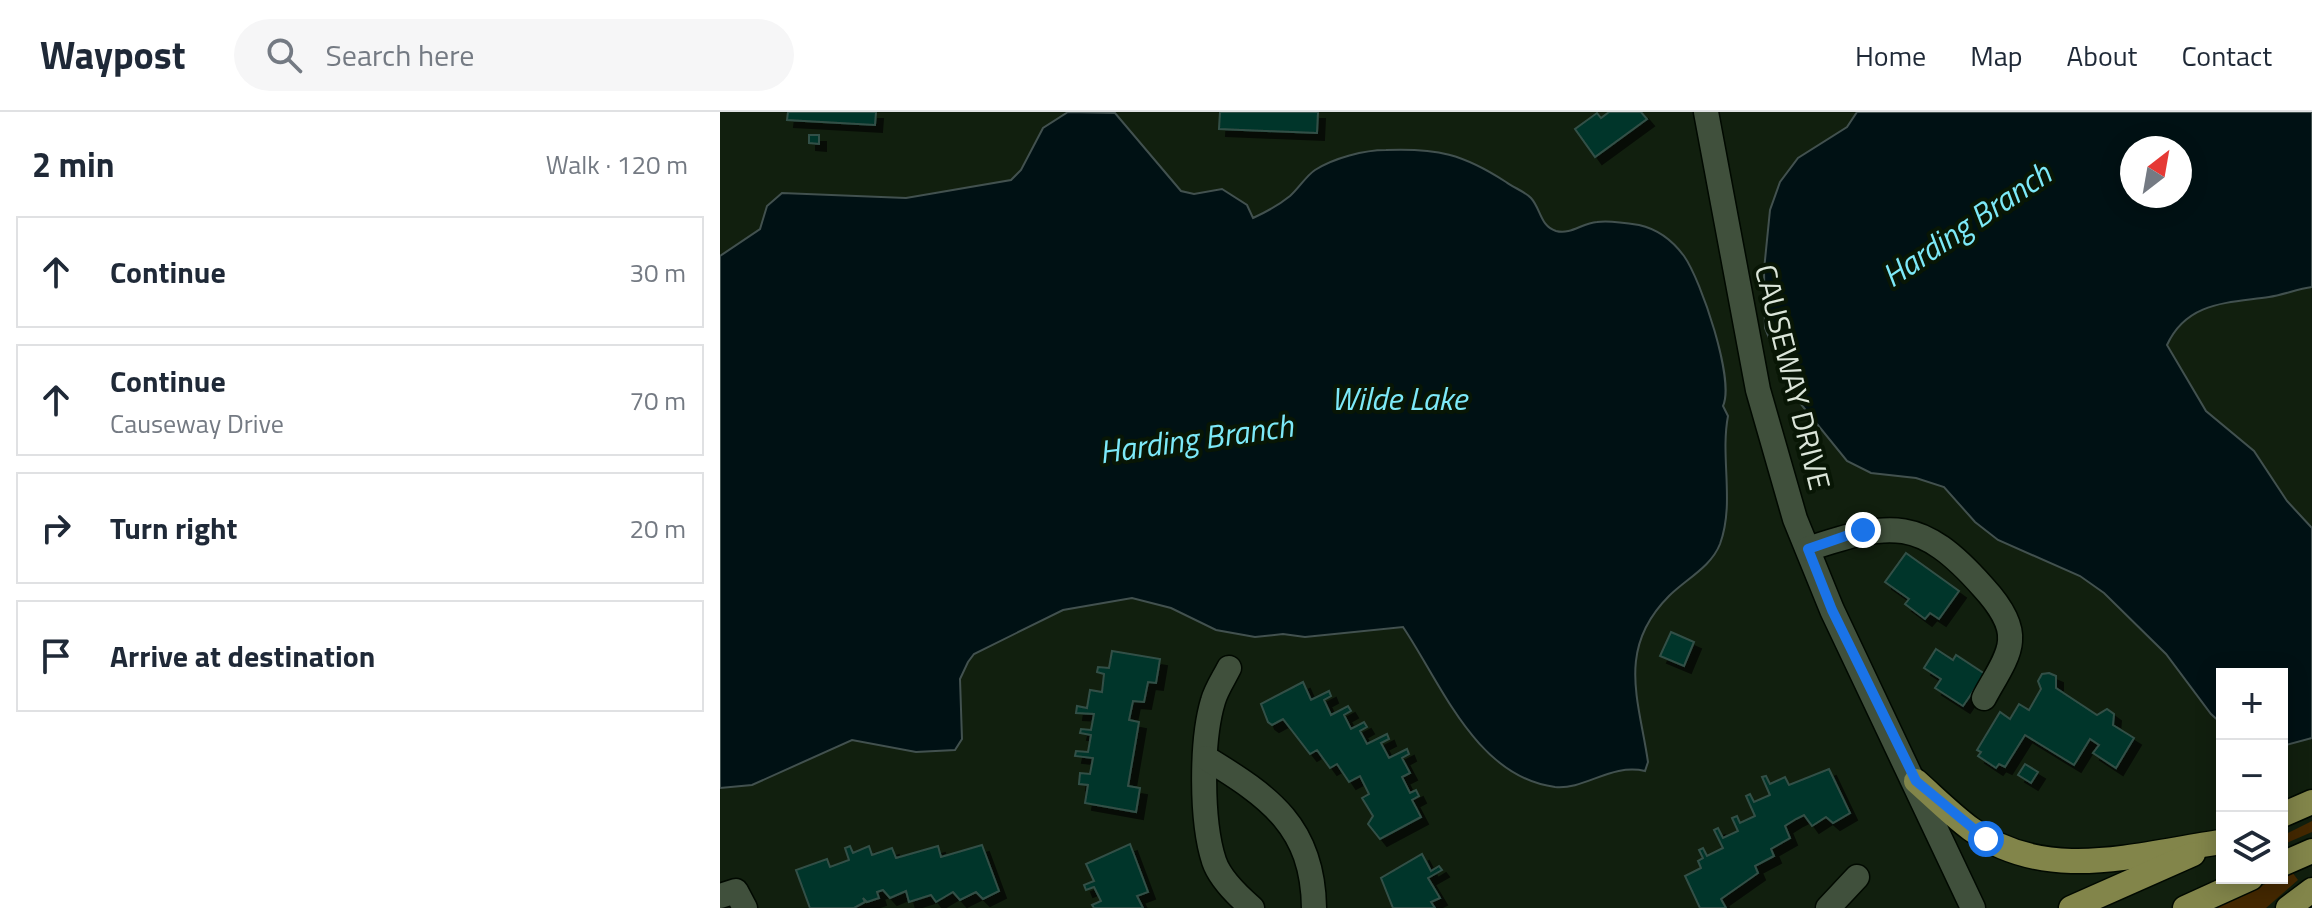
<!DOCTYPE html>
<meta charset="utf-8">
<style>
body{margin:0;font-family:"Titillium Web",sans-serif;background:#f6f6f7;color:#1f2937}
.controls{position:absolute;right:24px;bottom:24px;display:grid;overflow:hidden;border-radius:0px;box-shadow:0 4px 20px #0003}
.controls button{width:72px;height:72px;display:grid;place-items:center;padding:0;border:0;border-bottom:2px solid #e0e1e3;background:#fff;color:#1f2937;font:40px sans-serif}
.compass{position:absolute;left:1400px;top:24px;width:72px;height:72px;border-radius:50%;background:#fff;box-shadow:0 4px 20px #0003;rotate:31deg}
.stop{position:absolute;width:24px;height:24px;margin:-18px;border:6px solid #1a73e8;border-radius:50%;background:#fff}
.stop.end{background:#1a73e8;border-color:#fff;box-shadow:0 2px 8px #0008}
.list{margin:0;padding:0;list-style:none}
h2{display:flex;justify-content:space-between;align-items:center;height:104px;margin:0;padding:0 32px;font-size:34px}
h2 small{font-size:26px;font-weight:400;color:#747a83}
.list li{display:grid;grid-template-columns:52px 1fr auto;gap:24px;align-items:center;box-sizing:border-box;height:112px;margin:0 16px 16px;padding:0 16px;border:2px solid #e0e1e3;border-radius:0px}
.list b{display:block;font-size:30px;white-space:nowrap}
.list p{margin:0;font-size:26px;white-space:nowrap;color:#747a83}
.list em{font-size:26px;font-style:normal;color:#747a83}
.icon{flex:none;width:44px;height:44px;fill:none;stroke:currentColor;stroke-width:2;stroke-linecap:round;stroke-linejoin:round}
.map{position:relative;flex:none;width:1592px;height:796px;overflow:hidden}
header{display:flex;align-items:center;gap:48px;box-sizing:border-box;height:112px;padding:0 40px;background:#fff;border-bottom:2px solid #e0e1e3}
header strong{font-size:38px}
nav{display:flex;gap:44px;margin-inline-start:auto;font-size:28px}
.search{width:560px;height:72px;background:#f6f6f7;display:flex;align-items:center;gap:20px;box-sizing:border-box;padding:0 28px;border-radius:44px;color:#747a83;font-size:30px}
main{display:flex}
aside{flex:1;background:#fff}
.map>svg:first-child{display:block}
.green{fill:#442800}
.water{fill:#001114;stroke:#42514f;stroke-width:2;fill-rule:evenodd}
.building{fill:#003429;stroke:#335047;stroke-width:2;filter:url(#shadow)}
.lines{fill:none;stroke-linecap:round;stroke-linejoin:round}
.minor-casing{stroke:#010900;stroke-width:27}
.major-casing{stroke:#010900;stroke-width:27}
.minor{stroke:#40503c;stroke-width:24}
.major{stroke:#82854a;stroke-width:24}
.route{stroke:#1a73e8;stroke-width:10}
.labels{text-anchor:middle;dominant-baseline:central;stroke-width:8;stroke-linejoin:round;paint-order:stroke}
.street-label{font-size:30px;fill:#dbe5d9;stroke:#081605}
.water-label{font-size:32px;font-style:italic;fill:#7de9f8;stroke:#081605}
</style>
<header>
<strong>Waypost</strong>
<div class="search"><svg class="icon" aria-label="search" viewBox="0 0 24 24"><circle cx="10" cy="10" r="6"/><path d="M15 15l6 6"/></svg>Search here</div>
<nav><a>Home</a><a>Map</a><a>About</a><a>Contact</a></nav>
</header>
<main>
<aside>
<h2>2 min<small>Walk · 120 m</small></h2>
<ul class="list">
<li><svg class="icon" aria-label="ahead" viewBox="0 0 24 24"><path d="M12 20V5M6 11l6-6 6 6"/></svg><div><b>Continue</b></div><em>30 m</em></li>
<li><svg class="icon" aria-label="ahead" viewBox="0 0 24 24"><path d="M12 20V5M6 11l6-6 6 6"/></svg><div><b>Continue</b><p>Causeway Drive</p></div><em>70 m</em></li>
<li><svg class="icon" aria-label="right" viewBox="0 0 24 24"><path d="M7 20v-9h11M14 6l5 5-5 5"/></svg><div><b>Turn right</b></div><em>20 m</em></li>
<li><svg class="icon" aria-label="arrive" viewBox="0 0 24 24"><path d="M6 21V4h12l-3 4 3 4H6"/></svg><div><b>Arrive at destination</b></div></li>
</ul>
</aside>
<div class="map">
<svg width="1592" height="796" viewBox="0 0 1592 796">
<defs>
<filter id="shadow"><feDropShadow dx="7" dy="7" stdDeviation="0" flood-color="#0009"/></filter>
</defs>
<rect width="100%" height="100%" fill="#111f0e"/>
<!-- green -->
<g class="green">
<polygon points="1592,709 1592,720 1562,733 1562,724"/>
<polygon points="1572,760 1578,768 1546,796 1492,796"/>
</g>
<!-- water -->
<g class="water">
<path d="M348 0 395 1 461 79 474 82 502 77 527 93 533 106C546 100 559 93 570 84 579 76 586 64 595 58 614 46 644 38 666 38 717 36 743 42 786 70 794 76 804 79 811 86 821 97 820 114 836 119 851 123 862 111 877 110 889 108 907 111 919 113 937 117 953 129 964 144 981 168 1015 268 1003 294L1008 304C1000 346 1015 391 1000 432 991 455 966 467 949 484 896 537 919 588 928 650L925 659C891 651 865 678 835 675 756 665 721 571 683 515L585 525 563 522 535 525 496 518 451 496 412 486 343 498 254 542 248 550 240 567 242 627 235 638 196 640 132 628 32 673 0 676V144L40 117 47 94 62 81 186 86 291 68 301 58 323 16Z"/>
<path d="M1137 0H1592V175C1577 177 1563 183 1549 185 1509 191 1467 189 1447 233L1486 299 1534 339 1567 389 1592 416V626L1562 634V562H1502V612L1491 602 1446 542 1384 481 1360 464 1278 428 1255 410 1224 375 1196 366 1151 361 1127 349 1071 280 1045 216 1044 158 1050 98 1060 70 1078 46 1127 15ZM1412 36H1460V84H1412Z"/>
</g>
<!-- building -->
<g class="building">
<polygon points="68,0 156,0 155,13 67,8"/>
<polygon points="500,0 598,0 597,21 499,17"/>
<polygon points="889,0 921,0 927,7 875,45 855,17 877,1 881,6"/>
<polygon points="89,23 99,23 99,32 89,31"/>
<polygon points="1186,441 1239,479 1219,507 1210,501 1205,507 1185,492 1189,487 1165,470"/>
<polygon points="951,520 974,530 964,554 940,544"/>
<polygon points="1216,537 1233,548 1236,543 1265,562 1243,594 1215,576 1221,567 1204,556"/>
<polygon points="392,539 440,547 436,571 428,570 424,590 413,589 409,608 419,610 408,674 420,676 416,700 365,691 368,673 359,672 360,661 370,662 373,646 355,644 356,639 368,640 371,623 360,621 361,617 371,618 374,602 356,601 357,594 367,596 370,578 382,580 384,562 377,560 378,555 389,556"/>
<polygon points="1329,561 1336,564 1336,576 1377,603 1387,597 1394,602 1393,613 1414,626 1396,656 1373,641 1379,633 1370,627 1354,653 1305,623 1285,655 1279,652 1276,656 1258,644 1261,640 1257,638 1280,600 1290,607 1299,592 1309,598 1321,577 1318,569 1322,562"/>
<polygon points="583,570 591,588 609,579 611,584 604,588 611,603 628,594 631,599 624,603 631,617 644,610 647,615 640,619 647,632 667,622 669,627 661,631 669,646 687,637 689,642 682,646 690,661 682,665 690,681 696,678 699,684 692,688 701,705 660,727 648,712 653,704 642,686 649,682 640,664 629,670 617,652 610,656 597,638 590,642 563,607 552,613 548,610 541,592"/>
<polygon points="1305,652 1318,660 1311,671 1298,663"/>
<polygon points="1109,657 1130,701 1113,711 1106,705 1092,714 1084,703 1076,707 1065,714 1070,726 1051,737 1054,744 1035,754 1038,761 1001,787 1006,796 980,796 965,764 981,756 978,749 983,746 979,738 983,736 987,744 1003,736 994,718 998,716 1003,726 1018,719 1012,706 1017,704 1020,711 1035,704 1026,684 1030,682 1034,690 1050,683 1042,665 1046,664 1050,672 1065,665 1069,673"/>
<polygon points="410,732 428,780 417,784 423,796 374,796 372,793 381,789 374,775 366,778 364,773 374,769 366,752"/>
<polygon points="262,733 279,779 263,787 256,780 240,788 233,780 216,790 211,783 189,790 186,779 170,786 163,778 157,780 159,786 147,790 143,786 145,790 134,796 90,796 76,758 107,747 110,755 129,748 125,736 130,734 133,741 149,734 152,743 172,736 176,746 218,734 221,745"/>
<polygon points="702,742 711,759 719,754 722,758 708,766 720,786 711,790 715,796 673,796 661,766"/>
</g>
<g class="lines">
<!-- minor casing -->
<g class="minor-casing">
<g id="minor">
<polyline points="986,0 1038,278 1075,407 1112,498 1253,796"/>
<path d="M1088 437C1172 409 1201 405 1263 475 1275 488 1292 510 1290 529 1289 547 1272 570 1264 586"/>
<path d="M509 556C504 566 496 578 493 589 481 629 481 709 494 749 500 767 518 784 532 796"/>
<path d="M486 646C550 685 593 715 594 796"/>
<polyline points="0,784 16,779 25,796"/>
<polyline points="1108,796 1137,765"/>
</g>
</g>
<!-- major casing -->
<g class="major-casing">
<g id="major">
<path d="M1196 669C1214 685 1232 703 1251 717 1327 772 1417 742 1501 730"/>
<polyline points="1562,703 1592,690"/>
<polyline points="1562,752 1592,739"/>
<polyline points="1351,796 1473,742"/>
<polyline points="1465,796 1531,766"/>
<polyline points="1568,796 1592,778"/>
</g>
</g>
<!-- minor -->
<use href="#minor" class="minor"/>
<!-- major -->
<use href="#major" class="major"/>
</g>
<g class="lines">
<!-- route -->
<polyline class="route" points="1143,418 1088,437 1112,498 1196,669 1266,727"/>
</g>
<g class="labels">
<!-- street labels -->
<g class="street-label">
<text transform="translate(1073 265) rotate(76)">CAUSEWAY DRIVE</text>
</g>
<!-- water labels -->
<g class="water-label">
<text transform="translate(1246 112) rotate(-34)">Harding Branch</text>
<text x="679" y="286">Wilde Lake</text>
<text transform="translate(476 326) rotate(-8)">Harding Branch</text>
</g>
</g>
</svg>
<div class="controls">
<button>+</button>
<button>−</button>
<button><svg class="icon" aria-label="layers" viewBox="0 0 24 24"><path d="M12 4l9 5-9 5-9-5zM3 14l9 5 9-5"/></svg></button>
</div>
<svg class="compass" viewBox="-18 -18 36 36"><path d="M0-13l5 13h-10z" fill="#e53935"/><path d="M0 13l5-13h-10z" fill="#747a83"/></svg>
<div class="stop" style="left:1266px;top:727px"></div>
<div class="stop end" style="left:1143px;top:418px"></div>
</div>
</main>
